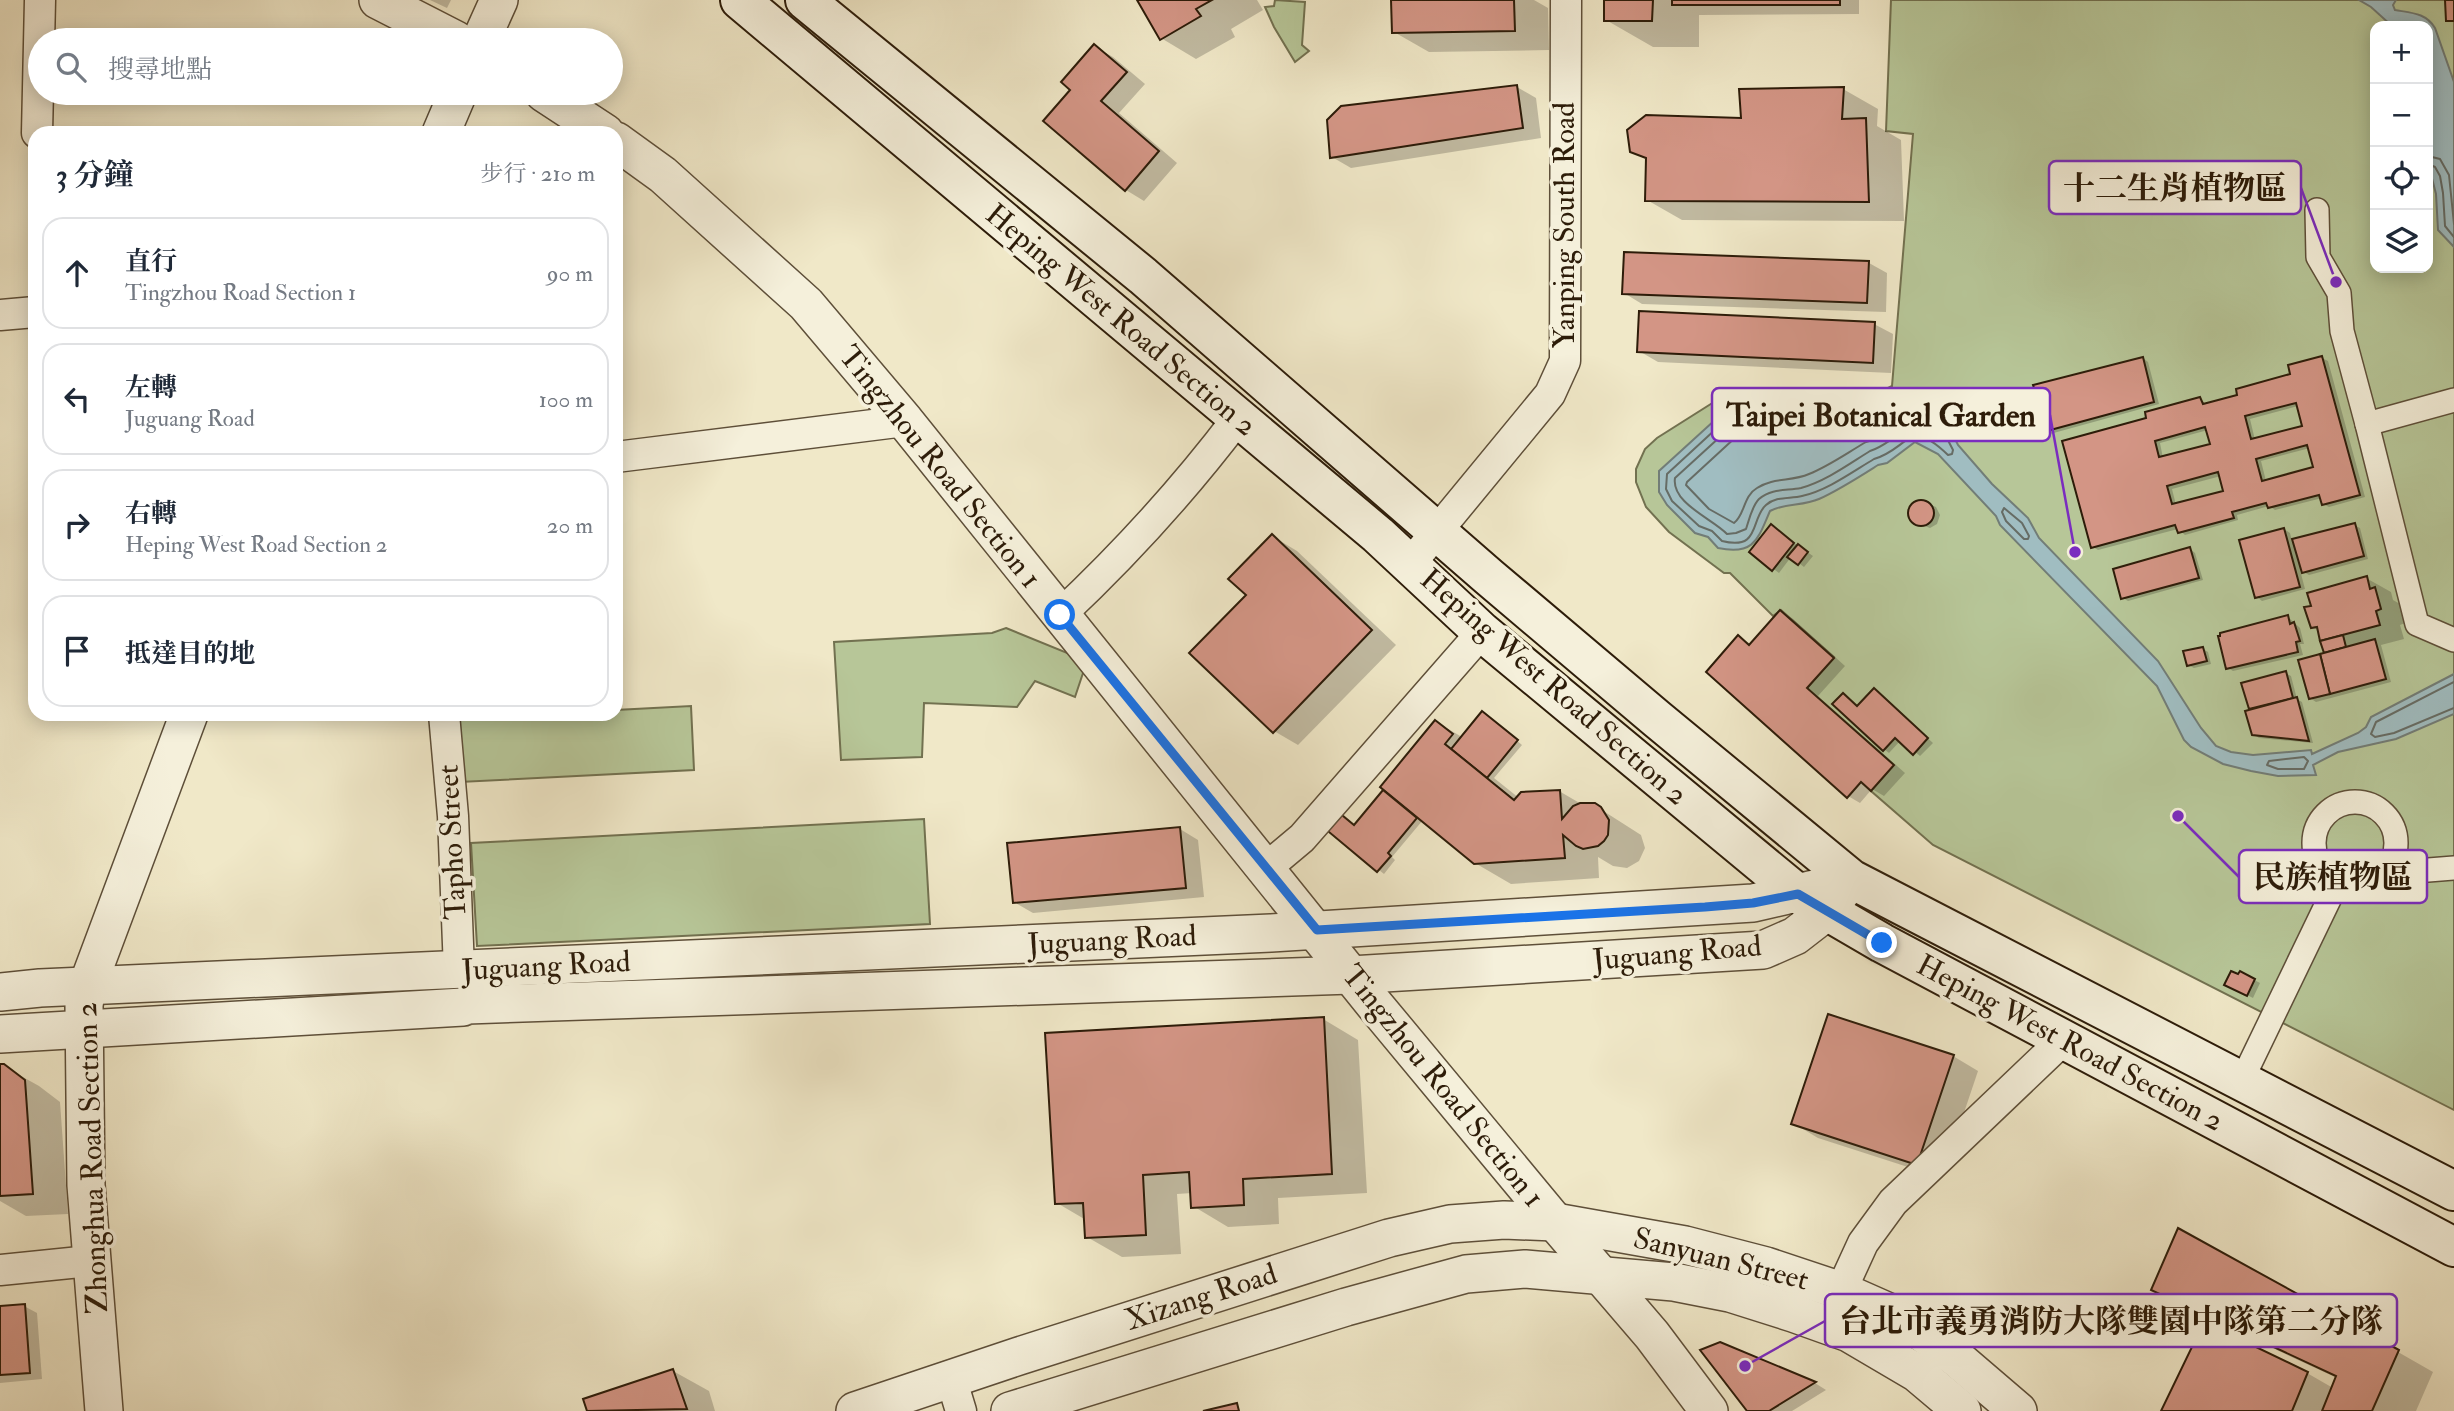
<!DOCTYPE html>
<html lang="zh-TW">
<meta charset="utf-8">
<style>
body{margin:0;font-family:"IM FELL Double Pica","Noto Serif TC",serif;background:#f6f6f7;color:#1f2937}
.controls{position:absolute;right:21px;top:21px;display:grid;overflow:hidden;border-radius:14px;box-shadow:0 4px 18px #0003}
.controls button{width:63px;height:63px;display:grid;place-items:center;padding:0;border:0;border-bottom:2px solid #e0e1e3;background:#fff;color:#1f2937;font:35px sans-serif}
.stop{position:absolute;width:21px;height:21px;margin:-16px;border:5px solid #1a73e8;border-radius:50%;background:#fff}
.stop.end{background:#1a73e8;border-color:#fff;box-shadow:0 2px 7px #0008}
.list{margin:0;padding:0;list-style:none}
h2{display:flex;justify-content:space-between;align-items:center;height:91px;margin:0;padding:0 28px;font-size:30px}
h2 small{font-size:23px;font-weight:400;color:#747a83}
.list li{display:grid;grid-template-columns:46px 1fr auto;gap:21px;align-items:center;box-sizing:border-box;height:112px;margin:0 14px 14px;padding:0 14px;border:2px solid #e0e1e3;border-radius:21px}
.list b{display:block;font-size:26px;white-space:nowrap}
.list p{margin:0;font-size:23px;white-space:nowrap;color:#747a83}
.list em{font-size:23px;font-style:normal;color:#747a83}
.icon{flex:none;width:38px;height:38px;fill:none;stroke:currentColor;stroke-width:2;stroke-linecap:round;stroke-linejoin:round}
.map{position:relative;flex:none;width:2454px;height:1411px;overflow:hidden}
.search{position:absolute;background:#fff;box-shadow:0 4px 18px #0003;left:28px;top:28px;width:595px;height:77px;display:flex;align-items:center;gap:18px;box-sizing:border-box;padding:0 24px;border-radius:38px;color:#747a83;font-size:26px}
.panel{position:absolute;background:#fff;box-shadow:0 4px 18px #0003;left:28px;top:126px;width:595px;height:595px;border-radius:21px}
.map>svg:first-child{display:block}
.green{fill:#b7c698;stroke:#727150;stroke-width:2;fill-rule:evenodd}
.water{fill:#a0bdc1;stroke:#727d77;stroke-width:2}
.shadow{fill:#0003;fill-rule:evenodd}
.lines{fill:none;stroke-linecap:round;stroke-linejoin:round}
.shore{stroke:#666c65;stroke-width:2}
.building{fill:#d39585;stroke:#2d1c09;stroke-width:2;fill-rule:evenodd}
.pedestrian-casing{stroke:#5e4f39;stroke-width:26}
.minor-casing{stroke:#5e4f39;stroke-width:33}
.tertiary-casing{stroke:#5e4f39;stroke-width:40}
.secondary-casing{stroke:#2d1c09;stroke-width:42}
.pedestrian{stroke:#f5f0db;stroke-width:23}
.minor{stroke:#f5f0db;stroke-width:30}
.tertiary{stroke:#f5f0db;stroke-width:37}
.secondary{stroke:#f5f0db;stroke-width:38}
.route{stroke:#1a73e8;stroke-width:9}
.labels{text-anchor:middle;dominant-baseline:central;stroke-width:7;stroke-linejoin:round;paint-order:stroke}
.street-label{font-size:30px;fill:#2d1c09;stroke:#f5f0db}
.leader{fill:none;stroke:#7b2cbf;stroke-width:2.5}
.callout-dot{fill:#7b2cbf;stroke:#f5f0db;stroke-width:2.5}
.callout{fill:#f5f0db;stroke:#7b2cbf;stroke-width:2.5}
.callout-label{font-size:32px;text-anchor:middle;font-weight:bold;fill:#2d1c09}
</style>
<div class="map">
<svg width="2454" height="1411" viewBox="0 0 2454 1411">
<rect width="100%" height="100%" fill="#f0e8c8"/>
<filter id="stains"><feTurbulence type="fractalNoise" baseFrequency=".00286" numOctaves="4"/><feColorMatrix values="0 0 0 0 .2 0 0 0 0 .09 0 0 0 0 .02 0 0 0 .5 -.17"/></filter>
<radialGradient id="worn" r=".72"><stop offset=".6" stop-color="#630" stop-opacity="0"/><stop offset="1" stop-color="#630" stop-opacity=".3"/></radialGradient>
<!-- green -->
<g class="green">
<polygon points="1275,0 1305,2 1302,45 1309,51 1295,62 1274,27 1265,7 1274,6"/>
<path d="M1891 0H2454V1110L1933 845 1871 791 1807 688 1834 657 1781 610 1773 616 1730 573H1724L1669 532 1646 507 1636 482V469L1645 449 1657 438 1733 390 1864 400 1892 386 1913 134 1886 131ZM2375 26H2428V268H2375Z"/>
<polygon points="1006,628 1087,661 1075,697 1035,681 1017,707 924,703 922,757 841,760 834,642 992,633"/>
<polygon points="691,706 694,770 460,782 459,714 616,714 616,710"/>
<polygon points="924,819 930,924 477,946 471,843"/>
</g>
<!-- water -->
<g class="water">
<path d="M2359 0H2396L2393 5 2395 10C2412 13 2426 13 2435 28L2454 82V247L2438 230 2436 194 2428 163V26H2392L2371 7Z"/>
<path d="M1885 400H1903L1940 409 1958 445 1992 484 2028 518 2039 538 2158 661 2201 728 2216 746 2231 752 2253 755 2311 750 2312 754 2358 733 2366 727 2371 717 2454 674V714L2396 739 2338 752 2313 765 2316 775 2278 776 2251 771 2223 764 2191 747 2184 740 2157 686 2000 525 1996 516 1938 454 1915 442 1887 463 1878 465C1859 477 1839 490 1819 499 1803 506 1785 503 1770 511 1758 538 1755 556 1718 548L1708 537 1695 533 1667 505 1659 492V471L1727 409 1833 414Z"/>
</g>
<!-- shadow -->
<g class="shadow">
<polygon points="430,0 451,0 447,8"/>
<polygon points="1139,0 1257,0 1263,10 1231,29 1235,37 1196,59 1161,38"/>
<polygon points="1393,0 1534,0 1548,8 1549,50 1429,52 1394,32"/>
<polygon points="1606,0 1859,0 1859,14 1699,15 1699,47 1653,47 1606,20"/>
<polygon points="1094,46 1113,57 1145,84 1119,113 1177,163 1144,201 1126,190 1073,90"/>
<polygon points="1517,87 1536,98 1541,138 1351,168 1332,157"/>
<polygon points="1843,89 1878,109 1877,126 1901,140 1904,221 1682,220 1647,200 1647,160 1632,150"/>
<polygon points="1869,263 1887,273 1886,312 1642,304 1624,293"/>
<polygon points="1874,324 1893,334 1891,373 1658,362 1639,351"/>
<polygon points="2143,358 2148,362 2159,404 2050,434 2045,431 2038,404 2034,402"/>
<path d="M2322 358 2328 361 2365 497 2329 507 2323 504 2322 498 2275 510 2269 506 2237 515 2238 520 2185 535 2178 529 2098 550 2093 547 2148 419 2200 399 2207 405 2239 396 2292 376ZM2298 406 2304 427 2255 440 2250 419ZM2208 430 2212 445 2163 458 2160 443ZM2310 448 2315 468 2266 481 2261 461ZM2221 476 2225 492 2176 505 2172 489Z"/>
<polygon points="1920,501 1936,507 1940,515 1937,524 1930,528 1914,522 1910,514 1912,505"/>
<polygon points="2354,525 2360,528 2368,559 2309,575 2300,570 2305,589 2262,601 2257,597 2284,529 2290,533 2292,541"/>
<polygon points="1776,530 1813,556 1804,567 1791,557 1779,573 1751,552"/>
<polygon points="1272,536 1297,551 1396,645 1298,745 1274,731 1248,595"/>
<polygon points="2190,549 2195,553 2203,580 2128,601 2123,598"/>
<polygon points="2366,578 2391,592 2393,600 2400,604 2405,623 2400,625 2404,639 2381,645 2391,682 2316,702 2310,698 2326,654 2320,631 2312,627"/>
<polygon points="1781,612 1793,619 1845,666 1818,696 1905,773 1884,796 1872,789 1860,803 1848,796 1738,637 1751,644"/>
<polygon points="2288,617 2300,628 2304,644 2300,644 2303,655 2233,671 2228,668"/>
<polygon points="2203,649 2208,652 2211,664 2194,668 2188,665"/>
<polygon points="2285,673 2291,676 2297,699 2302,702 2313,743 2259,738 2253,734 2251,711 2244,684"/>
<polygon points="1879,693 1933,743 1920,756 1901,740 1889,753 1884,749 1858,707"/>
<polygon points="1488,716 1522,745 1494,778 1519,798 1559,791 1583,805 1594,805 1641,835 1645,848 1639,861 1627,868 1613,866 1598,857 1599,878 1511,884 1475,863 1423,820 1392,857 1395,860 1384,874 1325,827 1355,826 1383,792 1390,796 1436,722 1462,737"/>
<polygon points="1180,829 1198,840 1204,897 1033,913 1014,902"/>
<polygon points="2241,973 2260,983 2253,998 2226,984"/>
<polygon points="1323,1019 1358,1040 1367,1193 1278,1198 1279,1224 1228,1227 1193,1206 1192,1193 1177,1194 1181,1254 1122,1257 1087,1237 1086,1220 1057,1203"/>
<polygon points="1953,1056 1978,1071 1942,1178 1818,1138 1793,1123"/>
<polygon points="0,1066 3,1066 39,1086 60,1102 68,1214 26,1216 0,1201"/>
<polygon points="2153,1289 2398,1352 2433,1372 2416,1411 2163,1411 2307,1373 2333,1388 2337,1378 2188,1309"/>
<polygon points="24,1306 37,1313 42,1379 0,1383 0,1308"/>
<polygon points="1720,1344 1815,1383 1826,1390 1792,1411 1749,1411"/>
<polygon points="673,1371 709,1391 715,1411 589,1411 585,1400"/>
</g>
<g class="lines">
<!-- shore -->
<g class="shore">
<polyline points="2428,156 2440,159 2449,175 2454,224"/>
<polyline points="2428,164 2435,167 2440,176 2443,193 2445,226 2454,237"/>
<path d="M1886 407H1902L1935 415 1953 450 1952 454 1948 455C1908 416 1909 449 1874 459 1852 472 1828 490 1802 496 1790 499 1776 496 1766 505 1750 519 1761 551 1722 541L1712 531 1699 526 1672 501 1666 489 1667 474 1730 416 1834 421Z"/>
<path d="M1887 416H1901L1928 422 1931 428 1928 430C1905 421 1891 445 1870 451 1849 464 1826 481 1801 488 1787 491 1772 488 1759 499 1752 506 1749 520 1746 529L1736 533 1727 534C1713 519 1671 503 1675 478L1733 425 1834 429Z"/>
<path d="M1877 429 1881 433 1876 439 1866 442C1847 453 1829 466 1809 474 1791 482 1774 477 1757 488 1743 496 1745 515 1734 523L1709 509 1686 485 1687 482 1737 436 1835 440Z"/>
<polygon points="2004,508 2022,523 2029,536 2028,539 2024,539 2006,521 2002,512"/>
<polyline points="2454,682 2376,722 2371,734 2375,737 2394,733 2454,708"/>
<polygon points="2304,757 2308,761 2304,769 2278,769 2267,765 2269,761"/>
</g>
</g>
<!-- building -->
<g class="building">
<polygon points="1137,0 1212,0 1196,9 1201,16 1160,40"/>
<polygon points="1391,0 1514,0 1515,31 1392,33"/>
<polygon points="1604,0 1653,0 1652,21 1604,21"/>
<rect x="1672" y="0" width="168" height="5"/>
<polygon points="2445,0 2454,0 2454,21 2446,21"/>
<polygon points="1094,44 1127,72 1101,101 1159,151 1125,191 1043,121 1070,90 1061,82"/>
<polygon points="1517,85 1523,128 1330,158 1327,120 1341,106"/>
<polygon points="1844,87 1842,119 1866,118 1869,202 1645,201 1646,158 1630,152 1627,130 1646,115 1741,118 1739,89"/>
<polygon points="1624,252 1869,261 1867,303 1622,294"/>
<polygon points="1639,311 1875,322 1873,363 1637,352"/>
<path d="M2322 356 2360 495 2322 505 2319 495 2268 508 2266 503 2232 512 2234 518 2178 533 2175 525 2091 548 2062 441 2146 418 2145 412 2200 397 2203 404 2237 395 2236 389 2290 374 2288 365ZM2296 403 2302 426 2251 439 2245 416ZM2205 427 2210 444 2159 457 2155 441ZM2307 445 2313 467 2262 481 2256 459ZM2218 472 2223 491 2172 504 2167 486Z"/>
<polygon points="2143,357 2154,402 2043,432 2036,402 2033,403 2029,389 2034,388 2033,385"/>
<circle cx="1921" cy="513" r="13"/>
<polygon points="2355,523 2364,556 2302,573 2292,539"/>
<polygon points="1771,524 1794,543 1772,571 1749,552"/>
<polygon points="2284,528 2300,587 2255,598 2239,540"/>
<polygon points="1272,534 1372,630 1273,733 1189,653 1246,595 1228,579"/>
<polygon points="1798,544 1808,552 1798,565 1787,557"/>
<polygon points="2190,547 2199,578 2121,599 2113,569"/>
<polygon points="2367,576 2370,589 2375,587 2381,609 2376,611 2380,625 2320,641 2317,627 2311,628 2304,607 2311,606 2307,593"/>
<polygon points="1780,610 1834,658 1807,688 1894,765 1871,791 1861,782 1847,798 1706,672 1738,635 1749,645"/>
<polygon points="2288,615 2290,624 2294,622 2300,641 2296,642 2298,652 2226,669 2218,636 2220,636 2220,633"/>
<polygon points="2343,635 2346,647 2324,653 2320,641"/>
<polygon points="2375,639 2386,679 2330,694 2320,654"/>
<polygon points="2203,647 2207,661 2187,666 2183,651"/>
<polygon points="2320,654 2330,694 2309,699 2298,660"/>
<polygon points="2286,671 2293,698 2249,709 2241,683"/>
<polygon points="1874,688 1928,738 1913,755 1895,738 1883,751 1832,704 1843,693 1857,706"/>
<polygon points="2297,697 2309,741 2252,735 2245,711"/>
<polygon points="1482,711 1518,740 1487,778 1451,749"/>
<polygon points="1435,720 1453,734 1445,744 1514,800 1521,792 1560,790 1562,819 1573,806 1580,803 1595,803 1601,807 1609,820 1608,835 1604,841 1598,846 1583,849 1576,846 1563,835 1565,858 1474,864 1380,787"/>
<polygon points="1383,790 1417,818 1388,853 1391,856 1377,872 1323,827 1337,811 1354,825"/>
<polygon points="1180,827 1186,888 1013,903 1007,843"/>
<polygon points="2231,971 2238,974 2240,971 2255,979 2247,996 2224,985"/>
<polygon points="1828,1014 1954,1055 1917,1165 1791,1124"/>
<polygon points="1324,1017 1332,1174 1243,1179 1244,1205 1191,1208 1189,1172 1143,1175 1146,1235 1085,1238 1083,1203 1055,1204 1045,1033"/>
<polygon points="0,1064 4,1064 25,1080 33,1194 0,1196"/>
<polygon points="2178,1228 2399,1350 2372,1411 2322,1411 2336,1376 2151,1290"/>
<polygon points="25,1304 30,1373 0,1375 0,1306"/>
<polygon points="2204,1322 2308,1372 2292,1411 2161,1411"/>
<polygon points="1720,1342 1816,1382 1769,1411 1747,1411 1700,1350"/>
<polygon points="673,1369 687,1409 587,1411 583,1399"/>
<polygon points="1237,1403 1239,1411 1203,1411"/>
</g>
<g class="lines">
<!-- pedestrian casing -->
<g class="pedestrian-casing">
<g id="pedestrian">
<polyline points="2317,210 2318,257 2339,293 2342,331 2367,424 2454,400"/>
<polyline points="2367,424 2417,624 2454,640"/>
<circle cx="2355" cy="843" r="41"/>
<polyline points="2387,869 2403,872 2454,868"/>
<polyline points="2242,1080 2338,881"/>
</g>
</g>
<!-- minor casing -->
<g class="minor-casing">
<g id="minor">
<polyline points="37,133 40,0"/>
<polyline points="0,315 35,312"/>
<polyline points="616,457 905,421"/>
<polyline points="1410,564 1550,394 1565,361 1566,0"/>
<path d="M1060 615C1125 554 1185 488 1238 418"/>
<polyline points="444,714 453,816 459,970"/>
<polyline points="1265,869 1302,838 1482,632"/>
<polyline points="0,1270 90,1261"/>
<polyline points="1841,1291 1863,1243 1893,1202 2064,1039"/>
<polyline points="951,1378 961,1411"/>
</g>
</g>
<!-- tertiary casing -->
<g class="tertiary-casing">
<g id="tertiary">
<polyline points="378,0 456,40"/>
<polyline points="481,40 499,0"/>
<polyline points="544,93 605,133"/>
<polyline points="441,133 458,93"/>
<polyline points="616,141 663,175 806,304 905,421 1374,1004 1555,1222 1652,1335 1709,1411"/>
<polyline points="0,992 40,988 1271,933 1753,903 1823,887"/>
<polyline points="0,1034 463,1007 467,1005 1351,975 1763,950 1795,936 1826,912 1851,879"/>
<polyline points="104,1411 86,1185 84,1005 87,987 189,714"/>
<polyline points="855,1411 1019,1356 1389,1238 1450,1224 1504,1220 1555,1222 1685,1245 1766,1266 1841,1291 1902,1318 1955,1357 2018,1411"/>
<polyline points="1010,1411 1346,1307 1466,1274 1525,1269 1674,1282 1730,1293 1793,1313 1849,1333 1917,1373 1962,1411"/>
</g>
</g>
<!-- secondary casing -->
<g class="secondary-casing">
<g id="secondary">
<polyline points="740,0 1378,535 1482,632 1798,894 1882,943 2454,1247"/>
<polyline points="805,0 1143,276 1489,577 1657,719 1851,879 2454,1191"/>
</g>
</g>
<!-- pedestrian -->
<use href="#pedestrian" class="pedestrian"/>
<!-- minor -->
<use href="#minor" class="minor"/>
<!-- tertiary -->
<use href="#tertiary" class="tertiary"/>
<!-- secondary -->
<use href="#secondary" class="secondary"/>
</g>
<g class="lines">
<!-- route -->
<polyline class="route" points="1060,615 1317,930 1705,907 1753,903 1798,894 1882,943"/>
</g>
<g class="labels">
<!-- street labels -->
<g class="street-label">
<text transform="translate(1564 225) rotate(-90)">Yanping South Road</text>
<text transform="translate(1121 320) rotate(40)">Heping West Road Section 2</text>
<text transform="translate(940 467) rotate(51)">Tingzhou Road Section 1</text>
<text transform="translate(1554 687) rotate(41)">Heping West Road Section 2</text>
<text transform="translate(452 842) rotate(-93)">Tapho Street</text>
<text transform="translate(1112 940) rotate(-3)">Juguang Road</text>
<text transform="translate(1677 953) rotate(-5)">Juguang Road</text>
<text transform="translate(546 966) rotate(-3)">Juguang Road</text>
<text transform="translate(2070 1043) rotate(28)">Heping West Road Section 2</text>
<text transform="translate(1443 1086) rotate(51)">Tingzhou Road Section 1</text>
<text transform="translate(92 1158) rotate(-92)">Zhonghua Road Section 2</text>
<text transform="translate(1721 1259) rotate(14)">Sanyuan Street</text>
<text transform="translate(1201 1297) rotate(-18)">Xizang Road</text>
</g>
</g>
<!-- callouts -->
<path class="leader" d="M2336 282L2301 188M2075 552L2050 415M2178 816L2239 877M1745 1366L1825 1321"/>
<g class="callout-dot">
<circle cx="2336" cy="282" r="7"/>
<circle cx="2075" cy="552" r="7"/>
<circle cx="2178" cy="816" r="7"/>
<circle cx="1745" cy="1366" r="7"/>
</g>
<g class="callout">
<rect x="2049" y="161" width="252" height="53" rx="7"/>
<rect x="1712" y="388" width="338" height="53" rx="7"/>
<rect x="2239" y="850" width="188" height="53" rx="7"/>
<rect x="1825" y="1294" width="572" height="53" rx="7"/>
</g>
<g class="callout-label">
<text x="2175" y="199">十二生肖植物區</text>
<text x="1881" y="426">Taipei Botanical Garden</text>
<text x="2333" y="888">民族植物區</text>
<text x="2111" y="1332">台北市義勇消防大隊雙園中隊第二分隊</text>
</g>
<rect width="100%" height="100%" filter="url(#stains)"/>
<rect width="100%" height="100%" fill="url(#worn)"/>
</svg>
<div class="controls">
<button>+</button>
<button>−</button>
<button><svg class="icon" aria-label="locate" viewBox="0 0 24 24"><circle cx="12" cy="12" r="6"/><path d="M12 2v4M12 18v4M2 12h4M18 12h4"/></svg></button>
<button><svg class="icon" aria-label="layers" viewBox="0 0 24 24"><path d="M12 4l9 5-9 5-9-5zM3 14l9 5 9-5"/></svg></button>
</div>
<div class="stop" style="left:1060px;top:615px"></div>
<div class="stop end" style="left:1882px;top:943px"></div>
<div class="search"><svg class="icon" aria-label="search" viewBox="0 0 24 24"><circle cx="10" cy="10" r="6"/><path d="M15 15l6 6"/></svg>搜尋地點</div>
<section class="panel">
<h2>3 分鐘<small>步行 · 210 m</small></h2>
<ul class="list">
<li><svg class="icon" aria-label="ahead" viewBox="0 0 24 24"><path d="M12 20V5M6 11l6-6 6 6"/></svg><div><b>直行</b><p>Tingzhou Road Section 1</p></div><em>90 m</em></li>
<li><svg class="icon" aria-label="left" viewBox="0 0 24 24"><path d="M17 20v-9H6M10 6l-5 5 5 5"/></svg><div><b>左轉</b><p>Juguang Road</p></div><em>100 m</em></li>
<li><svg class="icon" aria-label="right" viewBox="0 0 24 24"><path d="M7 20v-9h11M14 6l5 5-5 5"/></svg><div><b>右轉</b><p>Heping West Road Section 2</p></div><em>20 m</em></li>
<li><svg class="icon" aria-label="arrive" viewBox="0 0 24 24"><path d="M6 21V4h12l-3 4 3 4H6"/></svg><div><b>抵達目的地</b></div></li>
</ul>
</section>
</div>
